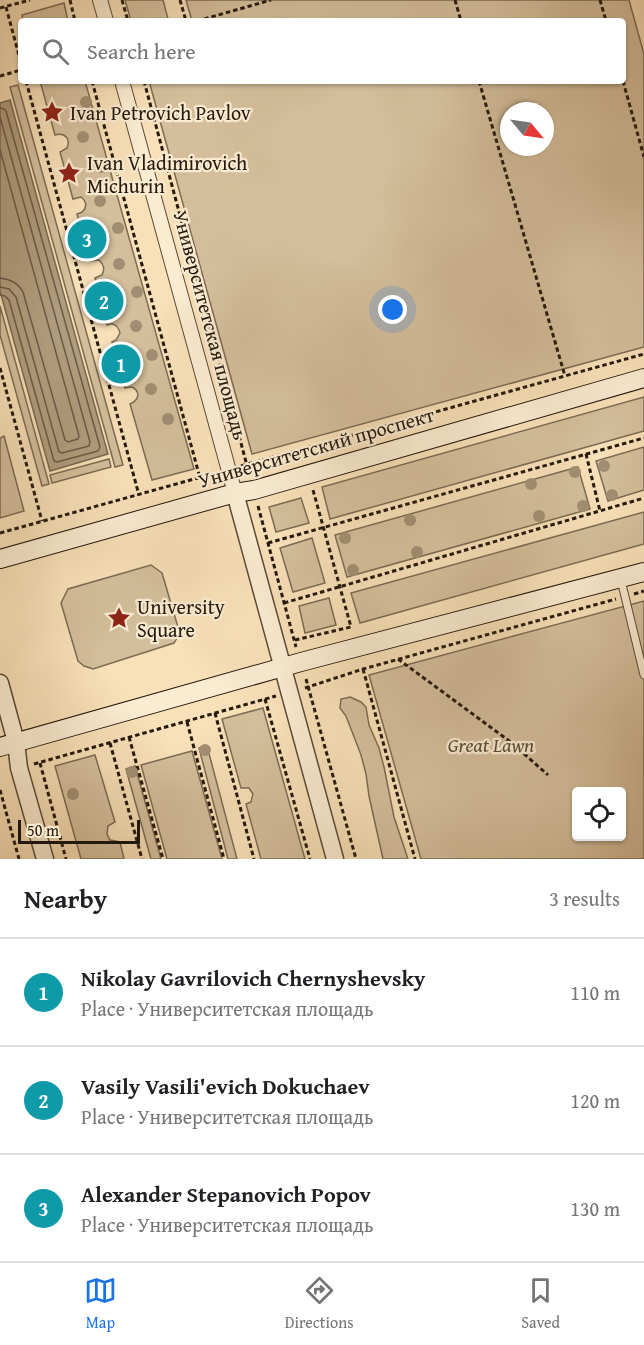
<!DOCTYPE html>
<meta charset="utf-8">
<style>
body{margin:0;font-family:"Gentium Book Plus",serif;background:#f2f2f2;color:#202124}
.controls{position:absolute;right:18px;bottom:18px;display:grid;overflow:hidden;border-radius:6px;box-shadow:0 2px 4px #0004}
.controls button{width:54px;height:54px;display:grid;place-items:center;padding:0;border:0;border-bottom:2px solid #e0e0e0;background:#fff;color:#202124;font:30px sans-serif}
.compass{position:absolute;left:500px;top:102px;width:54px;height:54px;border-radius:50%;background:#fff;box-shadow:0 2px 4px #0004;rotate:119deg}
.scale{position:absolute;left:18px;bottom:15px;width:122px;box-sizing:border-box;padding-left:6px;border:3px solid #25190d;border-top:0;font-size:16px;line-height:21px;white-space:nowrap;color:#25190d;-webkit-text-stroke:4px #faebd1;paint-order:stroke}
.you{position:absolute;left:393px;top:310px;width:21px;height:21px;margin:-15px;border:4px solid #fff;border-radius:50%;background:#1a73e8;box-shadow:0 0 0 9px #1a73e833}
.badge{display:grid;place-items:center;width:39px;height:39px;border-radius:50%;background:#1a73e8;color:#fff;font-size:20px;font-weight:700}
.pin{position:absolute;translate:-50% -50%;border:3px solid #fff;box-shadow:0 2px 6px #0006}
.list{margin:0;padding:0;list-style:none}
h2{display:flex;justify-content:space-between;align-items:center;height:78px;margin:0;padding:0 24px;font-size:26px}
h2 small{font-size:20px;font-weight:400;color:#757577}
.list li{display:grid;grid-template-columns:39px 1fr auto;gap:18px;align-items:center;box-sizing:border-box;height:108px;padding:0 24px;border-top:2px solid #e0e0e0}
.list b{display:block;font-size:22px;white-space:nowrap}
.list p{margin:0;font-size:20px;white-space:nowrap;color:#757577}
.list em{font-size:20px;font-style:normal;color:#757577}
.icon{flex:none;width:33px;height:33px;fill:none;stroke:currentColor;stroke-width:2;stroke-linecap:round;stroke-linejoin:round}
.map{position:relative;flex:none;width:644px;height:859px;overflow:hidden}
.search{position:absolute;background:#fff;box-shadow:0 2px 4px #0004;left:18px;right:18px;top:18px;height:66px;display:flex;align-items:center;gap:15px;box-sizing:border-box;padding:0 21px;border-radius:6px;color:#757577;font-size:22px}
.sheet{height:402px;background:#fff}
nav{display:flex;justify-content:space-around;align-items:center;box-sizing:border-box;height:84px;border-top:2px solid #e0e0e0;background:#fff;font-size:16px;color:#757577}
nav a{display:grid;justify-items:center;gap:3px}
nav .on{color:#1a73e8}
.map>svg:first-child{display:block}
.green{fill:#d4be9b;stroke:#7c6c54;stroke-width:1.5;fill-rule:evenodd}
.water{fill:#b09c7e;stroke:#786851;stroke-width:1.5}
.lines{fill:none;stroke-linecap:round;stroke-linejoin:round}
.shore{stroke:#6a5a46;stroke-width:1.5}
.service-casing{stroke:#5a4b38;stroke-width:9}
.minor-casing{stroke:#5a4b38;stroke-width:16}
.tertiary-casing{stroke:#5a4b38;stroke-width:19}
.secondary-casing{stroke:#25190d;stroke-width:20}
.path{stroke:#25190d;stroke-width:3;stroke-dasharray:4.5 3;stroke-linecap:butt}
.service{stroke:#faebd1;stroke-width:7}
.minor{stroke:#faebd1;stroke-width:14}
.tertiary{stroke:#faebd1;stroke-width:16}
.secondary{stroke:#faebd1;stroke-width:18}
.tree{fill:#a18e72}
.labels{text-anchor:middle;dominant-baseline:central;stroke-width:4.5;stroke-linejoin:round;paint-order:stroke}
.poi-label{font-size:20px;fill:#25190d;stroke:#faebd1;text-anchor:start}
.street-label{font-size:20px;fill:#25190d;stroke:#faebd1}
.park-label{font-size:20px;font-style:italic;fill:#5a4b38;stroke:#faebd1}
</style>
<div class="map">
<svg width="644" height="859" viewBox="0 0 644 859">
<rect width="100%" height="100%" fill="#f8e0b8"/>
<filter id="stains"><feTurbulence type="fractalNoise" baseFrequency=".00333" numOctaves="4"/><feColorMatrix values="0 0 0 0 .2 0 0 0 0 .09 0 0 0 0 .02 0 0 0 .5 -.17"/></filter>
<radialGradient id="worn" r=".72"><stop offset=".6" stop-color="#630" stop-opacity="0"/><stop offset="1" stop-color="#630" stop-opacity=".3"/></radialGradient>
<!-- green -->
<g class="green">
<polygon points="125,0 163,0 168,19 161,21 131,21"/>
<path d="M186 0H629L644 54V347L252 454 149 81H623V21H192ZM509 111H545V147H509Z"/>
<polygon points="64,3 68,21 23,21 22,15"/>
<path d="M40 81H85L194 469 152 480 130 404C139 400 141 392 132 387L125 388 112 342 116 340 120 333C118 326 114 322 107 325L95 278 102 275C105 269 104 265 99 260L90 261 77 214C86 212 89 203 81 197L73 199 60 152 67 148C71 139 65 132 55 135Z"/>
<polygon points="18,85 123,465 115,467 10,87"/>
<polygon points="0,306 49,484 42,486 0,335"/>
<polygon points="644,397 644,431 330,519 322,487"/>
<polygon points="4,436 24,511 0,518 0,438"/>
<polygon points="644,447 644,490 608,501 596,461"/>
<polygon points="109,459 111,467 52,483 50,475"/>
<polygon points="578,467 590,509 347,577 335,535"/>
<polygon points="301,498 309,523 276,532 269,507"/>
<polygon points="644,512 644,544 360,623 351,593"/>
<polygon points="312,538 325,583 293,592 280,548"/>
<polygon points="151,565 162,573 178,627 178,636 174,643 93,669 84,666 78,661 61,603 68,589"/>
<polygon points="329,598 336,625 305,633 299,606"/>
<path d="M644 601V859H421L369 675ZM576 792H622V836H576Z"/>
<polygon points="350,697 361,702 366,707 369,725 379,748 384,767 394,817 408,859 383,859 369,796 366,774 361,755 346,716 340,708 341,699"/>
<polygon points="263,708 305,859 261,859 246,804 251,802 253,794 249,788 241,788 222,719"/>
<polygon points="207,746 237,859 228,859 199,748"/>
<polygon points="192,751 222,859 167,859 141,765"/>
<polygon points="95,755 115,822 108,826 107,834 110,840 120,842 124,859 81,859 55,766"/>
<polygon points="135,766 161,859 151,859 126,769"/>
</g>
<!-- water -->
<polygon class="water" points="10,100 108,454 50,471 0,291 0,103"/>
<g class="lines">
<!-- shore -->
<g class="shore">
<polyline points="0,108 4,109 6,111 100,447 98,451 57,462 54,461 9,300 5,296 0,295"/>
<polyline points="0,117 90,442 89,446 62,453 59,452 16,297 9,289 0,287"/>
<path d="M0 150 79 436 78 439 68 442 65 440 23 292C18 283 11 279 0 278"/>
</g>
<!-- service casing -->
<g class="service-casing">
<polyline id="service" points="621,580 644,675"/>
</g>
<!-- minor casing -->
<g class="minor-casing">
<g id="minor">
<polyline points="100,0 106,21"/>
<polyline points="122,81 235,493"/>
</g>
</g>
<!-- tertiary casing -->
<g class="tertiary-casing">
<g id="tertiary">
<polyline points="235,493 335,859"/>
<polyline points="0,683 16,742 19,768 45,859"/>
</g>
</g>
<!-- secondary casing -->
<g class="secondary-casing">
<g id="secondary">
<polyline points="0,559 235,493 254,490 644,378"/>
<polyline points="0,747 301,662 644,572"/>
</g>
</g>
<!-- path -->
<g class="path">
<polyline points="70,0 75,21"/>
<polyline points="122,0 128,21"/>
<polyline points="180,0 186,21"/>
<polyline points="455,0 461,21"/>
<polyline points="600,0 606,21"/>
<polyline points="6,7 21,63"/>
<polyline points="0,8 30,0"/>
<polyline points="197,21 271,0"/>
<polyline points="0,76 21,70"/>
<polyline points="26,81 139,495"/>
<polyline points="92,81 200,478"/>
<polyline points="144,81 249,473"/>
<polyline points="479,81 565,376"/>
<polyline points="623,81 644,157"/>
<polyline points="0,368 42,521"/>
<polyline points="586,454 600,511"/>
<polyline points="241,466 644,354"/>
<polyline points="258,506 296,647"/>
<polyline points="0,533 205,476"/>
<polyline points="268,543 644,438"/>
<polyline points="634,594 644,591"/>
<polyline points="284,603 644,498"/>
<polyline points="295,640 351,627 313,490 312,490"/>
<polyline points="398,659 512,743 548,775"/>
<polyline points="363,669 415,859"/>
<polyline points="306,679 356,859"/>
<polyline points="305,688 363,669 616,599"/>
<polyline points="265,699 310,859"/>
<polyline points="215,713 254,859"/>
<polyline points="187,722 224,859"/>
<polyline points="129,737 163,859"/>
<polyline points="110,743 142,859"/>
<polyline points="40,763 66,859"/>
<polyline points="34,764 276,696"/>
<polyline points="0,790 19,859"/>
</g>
<!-- service -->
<use href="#service" class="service"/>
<!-- minor -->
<use href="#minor" class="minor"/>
<!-- tertiary -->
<use href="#tertiary" class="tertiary"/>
<!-- secondary -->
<use href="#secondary" class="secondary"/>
</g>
<!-- trees -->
<g class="tree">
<circle cx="86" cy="102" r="6"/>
<circle cx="83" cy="137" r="6"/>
<circle cx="101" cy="167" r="6"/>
<circle cx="100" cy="201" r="6"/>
<circle cx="118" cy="228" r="6"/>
<circle cx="119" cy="264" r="6"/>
<circle cx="137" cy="292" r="6"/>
<circle cx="136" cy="326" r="6"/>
<circle cx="152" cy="355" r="6"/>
<circle cx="151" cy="389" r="6"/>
<circle cx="168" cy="419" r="6"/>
<circle cx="604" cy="466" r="6"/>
<circle cx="575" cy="472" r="6"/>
<circle cx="531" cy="484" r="6"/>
<circle cx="612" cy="495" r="6"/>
<circle cx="583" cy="506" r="6"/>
<circle cx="539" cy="516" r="6"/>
<circle cx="410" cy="520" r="6"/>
<circle cx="345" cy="538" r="6"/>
<circle cx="417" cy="552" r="6"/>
<circle cx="353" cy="570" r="6"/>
<circle cx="205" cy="750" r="6"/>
<circle cx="132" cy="772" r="6"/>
<circle cx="73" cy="794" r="6"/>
</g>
<!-- icons -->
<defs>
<g id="sight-bare" transform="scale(1.8)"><path d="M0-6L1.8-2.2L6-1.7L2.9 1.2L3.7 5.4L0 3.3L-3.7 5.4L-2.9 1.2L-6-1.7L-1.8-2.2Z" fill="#8f2418" stroke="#faebd1" stroke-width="2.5" paint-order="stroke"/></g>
</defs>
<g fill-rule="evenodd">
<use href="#sight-bare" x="52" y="112"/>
<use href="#sight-bare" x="69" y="173"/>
<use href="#sight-bare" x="119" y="618"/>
</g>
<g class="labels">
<!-- poi labels -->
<g class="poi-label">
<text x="70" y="112">Ivan Petrovich Pavlov</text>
<text x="87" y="162">Ivan Vladimirovich<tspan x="87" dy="23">Michurin</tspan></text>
<text x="137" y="606">University<tspan x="137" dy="23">Square</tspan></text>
</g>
<!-- street labels -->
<g class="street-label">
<text transform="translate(211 325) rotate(75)">Университетская площадь</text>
<text transform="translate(316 447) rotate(-16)">Университетский проспект</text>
</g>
<!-- park labels -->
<g class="park-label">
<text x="491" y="744">Great Lawn</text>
</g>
</g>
<rect width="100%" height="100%" filter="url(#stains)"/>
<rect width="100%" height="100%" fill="url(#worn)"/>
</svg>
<div class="controls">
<button><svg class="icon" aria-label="locate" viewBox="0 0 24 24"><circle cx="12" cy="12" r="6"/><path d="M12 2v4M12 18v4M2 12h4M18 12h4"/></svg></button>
</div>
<svg class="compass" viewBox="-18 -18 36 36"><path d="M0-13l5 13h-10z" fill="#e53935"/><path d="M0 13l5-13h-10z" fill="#757577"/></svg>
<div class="scale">50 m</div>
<div class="you"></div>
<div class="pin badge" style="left:121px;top:364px;background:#0f9aa8">1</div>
<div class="pin badge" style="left:104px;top:301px;background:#0f9aa8">2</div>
<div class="pin badge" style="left:87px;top:239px;background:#0f9aa8">3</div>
<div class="search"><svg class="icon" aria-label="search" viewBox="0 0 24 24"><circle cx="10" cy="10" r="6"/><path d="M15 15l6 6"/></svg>Search here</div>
</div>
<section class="sheet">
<h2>Nearby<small>3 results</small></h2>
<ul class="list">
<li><span class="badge" style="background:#0f9aa8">1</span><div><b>Nikolay Gavrilovich Chernyshevsky</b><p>Place · Университетская площадь</p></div><em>110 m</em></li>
<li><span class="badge" style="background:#0f9aa8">2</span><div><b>Vasily Vasili'evich Dokuchaev</b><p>Place · Университетская площадь</p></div><em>120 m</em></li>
<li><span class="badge" style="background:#0f9aa8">3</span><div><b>Alexander Stepanovich Popov</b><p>Place · Университетская площадь</p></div><em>130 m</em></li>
</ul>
</section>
<nav>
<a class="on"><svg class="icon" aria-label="map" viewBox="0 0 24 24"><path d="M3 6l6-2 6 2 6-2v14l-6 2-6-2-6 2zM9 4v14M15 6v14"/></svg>Map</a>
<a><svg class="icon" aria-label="directions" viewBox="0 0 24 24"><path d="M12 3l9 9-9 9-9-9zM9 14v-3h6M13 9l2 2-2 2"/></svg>Directions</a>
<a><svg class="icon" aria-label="saved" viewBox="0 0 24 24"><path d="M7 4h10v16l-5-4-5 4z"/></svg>Saved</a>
</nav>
